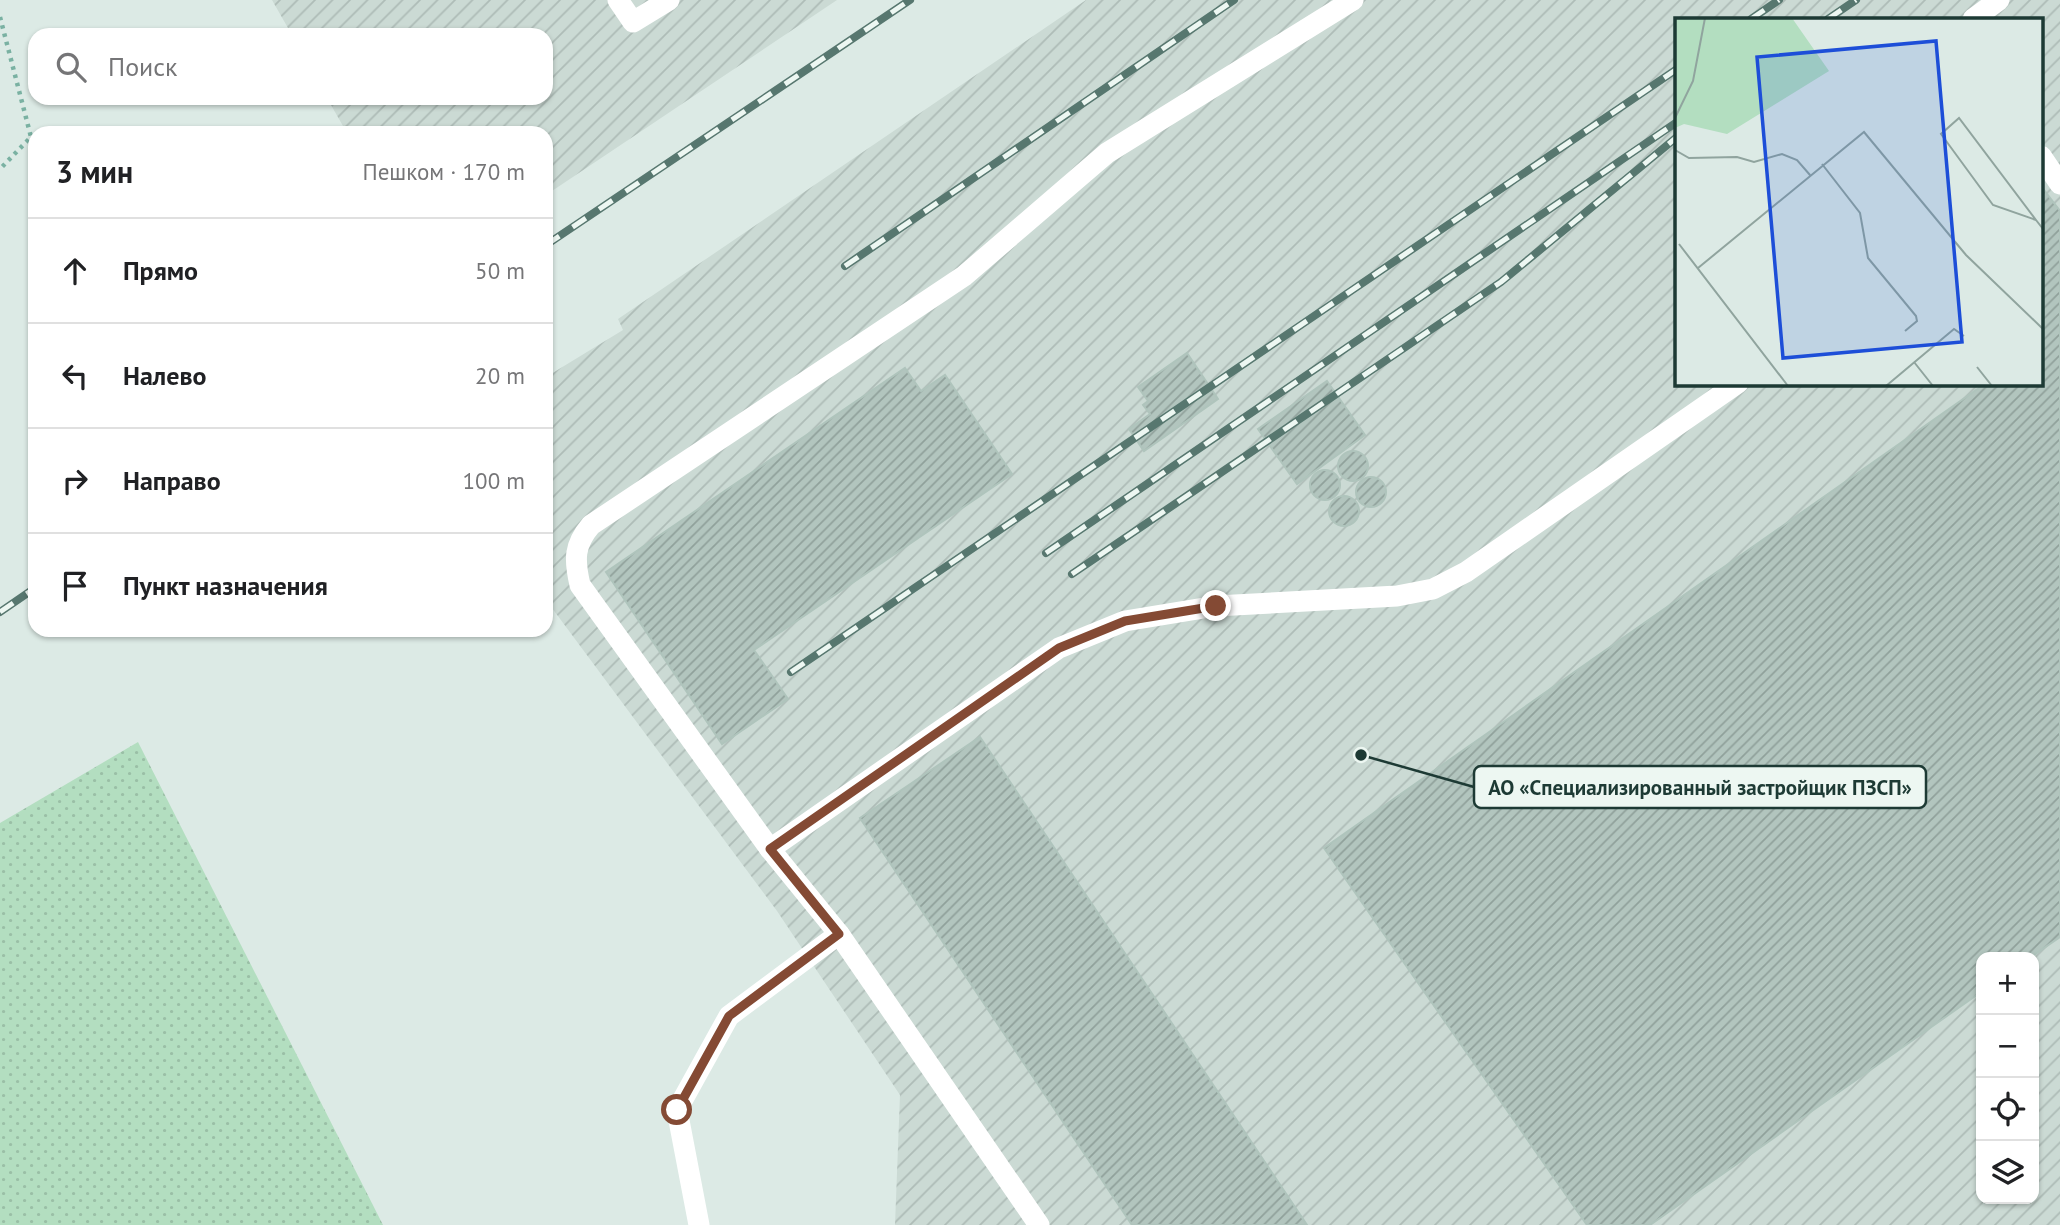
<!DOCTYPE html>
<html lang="ru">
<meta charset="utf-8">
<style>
body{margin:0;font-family:"PT Sans",sans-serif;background:#f6f6f6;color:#202124}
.controls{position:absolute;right:21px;bottom:21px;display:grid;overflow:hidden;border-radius:14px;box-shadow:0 2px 5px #0004}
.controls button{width:63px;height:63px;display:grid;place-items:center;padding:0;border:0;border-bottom:2px solid #e0e0e0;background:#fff;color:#202124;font:35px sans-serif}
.stop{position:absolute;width:21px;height:21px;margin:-16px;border:5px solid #844a34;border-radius:50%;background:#fff}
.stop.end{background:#844a34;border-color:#fff;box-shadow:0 2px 7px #0008}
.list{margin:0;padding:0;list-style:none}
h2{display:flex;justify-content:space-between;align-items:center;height:91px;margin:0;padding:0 28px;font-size:30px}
h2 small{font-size:23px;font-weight:400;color:#757577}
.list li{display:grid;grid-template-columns:46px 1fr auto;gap:21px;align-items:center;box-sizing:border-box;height:105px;padding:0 28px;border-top:2px solid #e0e0e0}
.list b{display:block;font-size:26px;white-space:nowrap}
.list em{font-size:23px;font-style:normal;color:#757577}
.icon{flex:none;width:38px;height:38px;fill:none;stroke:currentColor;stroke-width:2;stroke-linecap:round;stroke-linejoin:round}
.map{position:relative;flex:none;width:2060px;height:1225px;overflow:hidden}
.search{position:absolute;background:#fff;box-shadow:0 2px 5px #0004;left:28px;top:28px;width:525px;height:77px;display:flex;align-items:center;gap:18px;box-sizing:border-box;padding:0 24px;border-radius:21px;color:#757577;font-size:26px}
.panel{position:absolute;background:#fff;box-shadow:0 2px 5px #0004;left:28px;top:126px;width:525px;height:511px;border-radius:21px}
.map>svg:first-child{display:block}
.industrial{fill:url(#industrial-furrows);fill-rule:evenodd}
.grass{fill:url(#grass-dots)}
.building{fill:url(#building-hatch);stroke:#afc4bc;stroke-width:2}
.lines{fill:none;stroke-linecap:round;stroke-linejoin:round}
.path{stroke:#7ab1a2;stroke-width:4.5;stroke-dasharray:3.5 5;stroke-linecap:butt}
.minor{stroke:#fff;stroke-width:21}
.rail-casing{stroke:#57776f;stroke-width:8}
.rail{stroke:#edf7f2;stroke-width:5;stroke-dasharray:16;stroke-linecap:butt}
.route{stroke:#844a34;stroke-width:9}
.inset-road{fill:none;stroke:#90a49e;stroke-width:2}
.view{fill:#1d4ed8;fill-opacity:0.15;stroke:#1d4ed8;stroke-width:3.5}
.inset-edge{fill:none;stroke:#1d3a34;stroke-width:3.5}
.leader{fill:none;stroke:#1d3a34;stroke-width:2.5}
.callout-dot{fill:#1d3a34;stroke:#edf7f2;stroke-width:2.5}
.callout{fill:#edf7f2;stroke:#1d3a34;stroke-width:2.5}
.callout-label{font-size:21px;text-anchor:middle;font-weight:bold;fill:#1d3a34}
</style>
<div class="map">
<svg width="2060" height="1225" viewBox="0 0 2060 1225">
<defs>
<pattern id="industrial-furrows" width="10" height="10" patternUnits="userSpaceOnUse" patternTransform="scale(1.75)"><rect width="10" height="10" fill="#cbdad4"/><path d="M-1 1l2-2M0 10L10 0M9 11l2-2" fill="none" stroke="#aebcb7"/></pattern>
<pattern id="grass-dots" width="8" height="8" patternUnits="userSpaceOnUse" patternTransform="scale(1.75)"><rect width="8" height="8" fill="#b3dec0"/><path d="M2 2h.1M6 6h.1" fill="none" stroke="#9abfa6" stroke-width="1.8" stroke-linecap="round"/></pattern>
<pattern id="building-hatch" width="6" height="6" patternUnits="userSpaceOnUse" patternTransform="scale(1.75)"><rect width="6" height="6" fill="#b2c5be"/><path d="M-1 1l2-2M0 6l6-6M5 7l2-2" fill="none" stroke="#90a19b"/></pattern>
</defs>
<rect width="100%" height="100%" fill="#dceae5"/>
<!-- industrial -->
<g class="industrial">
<polygon points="272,0 837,0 546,195 546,133 347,133 327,98 546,98 546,35 292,35"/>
<path d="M1086 0H2060V1225H895L900 1095 777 911 546 600V377L623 330 618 319ZM1677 19H2041V383H1677ZM1981 957H2034V1199H1981Z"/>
</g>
<!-- grass -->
<polygon class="grass" points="138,742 383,1225 0,1225 0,823"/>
<!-- building -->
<g class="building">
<polygon points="2041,186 2060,211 2060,937 2031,957 1981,957 1981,992 1650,1225 1587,1225 1324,848 1986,383 2041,383"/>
<polygon points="1187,353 1218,399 1144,451 1129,429 1150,414 1143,405 1148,401 1138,387"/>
<polygon points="905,368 921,391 945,375 1012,474 754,650 788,699 722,744 606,572"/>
<polygon points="1327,381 1365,435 1297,484 1258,429"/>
<circle cx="1353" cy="466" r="15"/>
<circle cx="1325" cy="485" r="15"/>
<circle cx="1371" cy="492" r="15"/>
<circle cx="1344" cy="511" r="15"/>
<polygon points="980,737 1307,1225 1132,1225 860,818"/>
</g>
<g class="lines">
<!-- path -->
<polyline class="path" points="0,17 31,137 0,169"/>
<!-- minor -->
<g class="minor">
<polyline points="618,0 633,22 669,0"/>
<polyline points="1973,19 1999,0"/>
<polyline points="2041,156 2060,184"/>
<polyline points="770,849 1059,648 1125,621 1216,606 1397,596 1433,589 1466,572 1738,383"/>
<polyline points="699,1225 677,1110 729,1016 839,934"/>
<path d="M1039 1225 839 934 770 849 580 585C574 559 574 545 591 525L964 276 1107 153 1353 0"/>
</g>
<!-- rail casing -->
<g class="rail-casing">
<g id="rail">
<polyline points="1751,19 1779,0"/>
<polyline points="1828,19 1856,0"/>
<polyline points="546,245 910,0"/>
<polyline points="845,266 1234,0"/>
<polyline points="1046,553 1677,122"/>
<polyline points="1072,574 1501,282 1677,137"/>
<polyline points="0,612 35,588"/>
<polyline points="791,672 1677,69"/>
</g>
</g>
<!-- rail -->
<use href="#rail" class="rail"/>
</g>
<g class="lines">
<!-- route -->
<polyline class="route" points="677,1110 729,1016 839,934 770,849 1059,648 1125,621 1216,606"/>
</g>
<!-- overview -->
<g transform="translate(1675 18)">
<rect width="368" height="368" fill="#dceae5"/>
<path d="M0 0H117L154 53 52 116 9 106 0 110Z" fill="#b3dec0"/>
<path class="inset-road" d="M0 100 18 63 30 0M0 132 14 140 62 139 79 144 107 136 122 142 135 157M147 146 185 195 193 240 241 298 242 303 230 313M361 202 318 187 266 116 284 100 361 202 368 211M4 226 113 368M23 250 189 114 291 237 368 311M239 344 258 368M302 349 317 368M211 368 279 311 289 318"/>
<path class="view" d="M261 23 287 324 108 340 82 39Z"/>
<rect width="368" height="368" class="inset-edge"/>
</g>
<!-- callouts -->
<path class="leader" d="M1361 755L1474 787"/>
<circle class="callout-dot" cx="1361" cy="755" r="7"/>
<rect class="callout" x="1474" y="766" width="452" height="42" rx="7"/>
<g class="callout-label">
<text x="1700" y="795">АО «Специализированный застройщик ПЗСП»</text>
</g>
</svg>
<div class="controls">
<button>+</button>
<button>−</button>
<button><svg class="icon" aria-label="locate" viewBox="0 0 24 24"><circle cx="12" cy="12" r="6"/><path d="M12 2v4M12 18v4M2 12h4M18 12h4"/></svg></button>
<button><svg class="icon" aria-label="layers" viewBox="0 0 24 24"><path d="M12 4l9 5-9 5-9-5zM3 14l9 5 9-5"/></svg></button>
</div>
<div class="stop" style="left:677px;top:1110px"></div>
<div class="stop end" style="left:1216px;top:606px"></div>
<div class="search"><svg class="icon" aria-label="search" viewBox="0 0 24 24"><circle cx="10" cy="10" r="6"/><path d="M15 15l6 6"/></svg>Поиск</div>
<section class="panel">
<h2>3 мин<small>Пешком · 170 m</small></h2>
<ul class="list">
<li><svg class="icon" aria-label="ahead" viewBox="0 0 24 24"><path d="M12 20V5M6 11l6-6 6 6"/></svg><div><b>Прямо</b></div><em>50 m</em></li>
<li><svg class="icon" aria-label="left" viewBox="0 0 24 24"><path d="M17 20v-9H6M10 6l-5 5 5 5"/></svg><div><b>Налево</b></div><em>20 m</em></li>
<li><svg class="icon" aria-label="right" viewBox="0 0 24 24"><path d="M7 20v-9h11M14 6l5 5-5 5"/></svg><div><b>Направо</b></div><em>100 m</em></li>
<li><svg class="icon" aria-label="arrive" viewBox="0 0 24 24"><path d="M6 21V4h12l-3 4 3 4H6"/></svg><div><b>Пункт назначения</b></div></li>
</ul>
</section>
</div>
